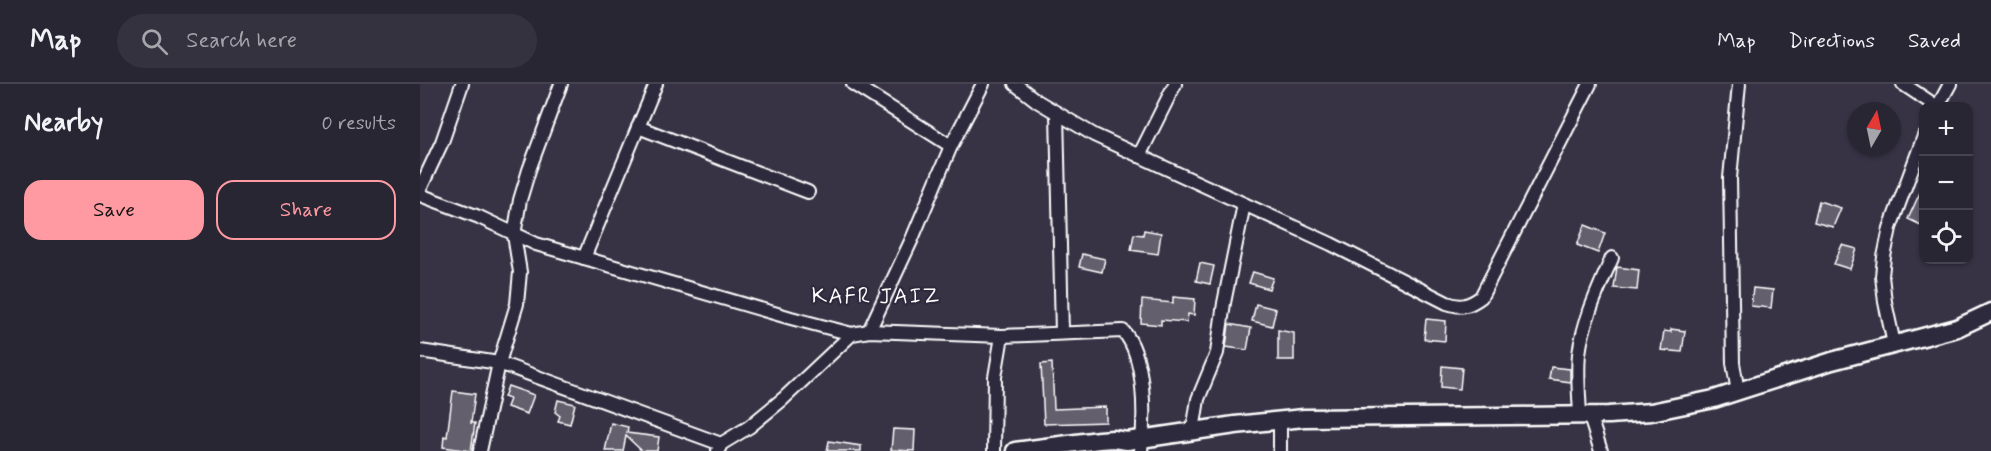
<!DOCTYPE html>
<meta charset="utf-8">
<style>
body{margin:0;font-family:Mynerve,sans-serif;background:#353240;color:#f1f3f6}
.controls{position:absolute;right:18px;top:18px;display:grid;overflow:hidden;border-radius:12px;box-shadow:0 2px 4px #0004}
.controls button{width:54px;height:54px;display:grid;place-items:center;padding:0;border:0;border-bottom:2px solid #45434f;background:#292634;color:#f1f3f6;font:30px sans-serif}
.compass{position:absolute;left:1427px;top:18px;width:54px;height:54px;border-radius:50%;background:#292634;box-shadow:0 2px 4px #0004;rotate:9deg}
.list{margin:0;padding:0;list-style:none}
h2{display:flex;justify-content:space-between;align-items:center;height:78px;margin:0;padding:0 24px;font-size:26px}
h2 small{font-size:20px;font-weight:400;color:#a5a5ac}
.actions{display:flex;gap:12px;padding:18px 24px}
.actions a{flex:1;padding:14px 0;border:2px solid #ff9aa2;border-radius:18px;text-align:center;font-size:21px;color:#ff9aa2}
.actions .main{background:#ff9aa2;color:#111}
.icon{flex:none;width:33px;height:33px;fill:none;stroke:currentColor;stroke-width:2;stroke-linecap:round;stroke-linejoin:round}
.map{position:relative;flex:none;width:1571px;height:367px;overflow:hidden}
header{display:flex;align-items:center;gap:36px;box-sizing:border-box;height:84px;padding:0 30px;background:#292634;border-bottom:2px solid #45434f}
header strong{font-size:28px}
nav{display:flex;gap:33px;margin-inline-start:auto;font-size:21px}
.search{width:420px;height:54px;background:#353240;display:flex;align-items:center;gap:15px;box-sizing:border-box;padding:0 21px;border-radius:33px;color:#a5a5ac;font-size:22px}
main{display:flex}
aside{flex:1;background:#292634}
.map>svg:first-child{display:block}
.building{fill:#635f6d;stroke:#fff;stroke-width:1.5}
.lines{fill:none;stroke-linecap:round;stroke-linejoin:round}
.street-casing{stroke:#fff;stroke-width:16}
.secondary-casing{stroke:#fff;stroke-width:21}
.street{stroke:#2f2a3d;stroke-width:12}
.secondary{stroke:#2f2a3d;stroke-width:16}
.labels{text-anchor:middle;dominant-baseline:central;stroke-width:4.5;stroke-linejoin:round;paint-order:stroke}
.quarter-label{font-size:22px;letter-spacing:1.5px;fill:#fff;stroke:#2f2a3d}
</style>
<header>
<strong>Map</strong>
<div class="search"><svg class="icon" aria-label="search" viewBox="0 0 24 24"><circle cx="10" cy="10" r="6"/><path d="M15 15l6 6"/></svg>Search here</div>
<nav><a>Map</a><a>Directions</a><a>Saved</a></nav>
</header>
<main>
<aside>
<h2>Nearby<small>0 results</small></h2>
<ul class="list">
</ul>
<div class="actions"><a class="main">Save</a><a>Share</a></div>
</aside>
<div class="map">
<svg width="1571" height="367" viewBox="0 0 1571 367">
<rect width="100%" height="100%" fill="#373345"/>
<filter id="ink" filterUnits="userSpaceOnUse"><feTurbulence type="fractalNoise" baseFrequency=".0167" numOctaves="2"/><feDisplacementMap in="SourceGraphic" scale="12" xChannelSelector="R" yChannelSelector="G"/><feConvolveMatrix kernelMatrix="1 2 1 2 8 2 1 2 1" color-interpolation-filters="sRGB"/></filter>
<g filter="url(#ink)">
<!-- building -->
<g class="building">
<polygon points="1503,102 1503,142 1488,135"/>
<polygon points="1399,117 1421,124 1413,143 1394,138"/>
<polygon points="1165,141 1185,149 1178,169 1157,161"/>
<polygon points="724,146 741,149 738,170 711,166 714,150 723,151"/>
<polygon points="1422,161 1437,165 1430,185 1414,180"/>
<polygon points="662,170 685,175 682,188 659,183"/>
<polygon points="780,179 794,182 790,200 776,197"/>
<polygon points="1197,183 1219,186 1217,206 1194,204"/>
<polygon points="833,188 853,194 849,205 829,199"/>
<polygon points="1333,204 1353,206 1351,224 1331,222"/>
<polygon points="753,213 775,215 774,231 768,230 767,238 741,236 741,241 721,239 722,216 753,219"/>
<polygon points="836,220 856,225 852,242 832,237"/>
<polygon points="1006,235 1026,237 1025,257 1004,255"/>
<polygon points="809,240 831,244 827,266 806,263"/>
<polygon points="1251,245 1265,247 1262,268 1241,266 1244,247 1251,248"/>
<polygon points="858,246 874,249 874,276 858,276"/>
<polygon points="632,279 634,325 686,323 686,338 624,340 621,280"/>
<polygon points="1022,282 1042,284 1040,305 1021,303"/>
<polygon points="1131,283 1150,285 1150,298 1129,295"/>
<polygon points="88,302 114,311 107,330 87,323 90,315 84,313"/>
<polygon points="33,307 55,310 51,339 55,339 51,367 23,363 24,352 27,353"/>
<polygon points="138,316 155,320 150,340 138,337 140,332 135,328"/>
<polygon points="191,339 208,343 207,349 239,353 237,367 222,367 206,352 203,367 185,367"/>
<polygon points="473,345 495,346 494,367 471,366"/>
<polygon points="409,357 441,362 441,367 407,367"/>
</g>
<g class="lines">
<!-- street casing -->
<g class="street-casing">
<g id="street">
<polyline points="433,0 531,62"/>
<path d="M595 0 617 17 674 51 911 160 1027 219C1041 224 1049 222 1061 213L1170 0"/>
<polyline points="1483,0 1516,22"/>
<polyline points="1518,22 1530,0"/>
<polyline points="637,29 642,249"/>
<polyline points="218,43 388,108"/>
<polyline points="719,72 755,0"/>
<polyline points="0,105 22,58 42,0"/>
<polyline points="0,111 59,133 116,160 371,234 432,250"/>
<polyline points="164,174 236,0"/>
<polyline points="449,247 492,155 531,62 563,0"/>
<polyline points="1474,260 1465,218 1462,192 1464,173 1470,144 1504,52"/>
<polyline points="0,267 79,279 301,360"/>
<polyline points="1318,308 1313,279 1310,94 1319,0"/>
<path d="M1160 330C1159 310 1157 290 1159 270 1163 237 1179 204 1192 174"/>
<polyline points="1169,330 1181,367"/>
<polyline points="860,336 860,367"/>
<polyline points="773,347 778,315 797,269 804,219 824,120"/>
<polyline points="60,367 79,279 97,220 100,188 94,151 100,116 109,86 141,0"/>
<path d="M298 367 301 360 329 343 363 315 432 250 449 247 582 252 703 247C726 272 725 334 721 367"/>
<polyline points="574,367 575,293 582,252"/>
</g>
</g>
<!-- secondary casing -->
<g class="secondary-casing">
<polyline id="secondary" points="595,367 679,356 693,355 707,357 815,341 884,334 1189,331 1231,328 1294,315 1412,277 1537,244 1571,228"/>
</g>
<!-- street -->
<use href="#street" class="street"/>
<!-- secondary -->
<use href="#secondary" class="secondary"/>
</g>
</g>
<g class="labels">
<!-- quarter labels -->
<g class="quarter-label">
<text x="456" y="213">KAFR JAIZ</text>
</g>
</g>
</svg>
<div class="controls">
<button>+</button>
<button>−</button>
<button><svg class="icon" aria-label="locate" viewBox="0 0 24 24"><circle cx="12" cy="12" r="6"/><path d="M12 2v4M12 18v4M2 12h4M18 12h4"/></svg></button>
</div>
<svg class="compass" viewBox="-18 -18 36 36"><path d="M0-13l5 13h-10z" fill="#e53935"/><path d="M0 13l5-13h-10z" fill="#a5a5ac"/></svg>
</div>
</main>
